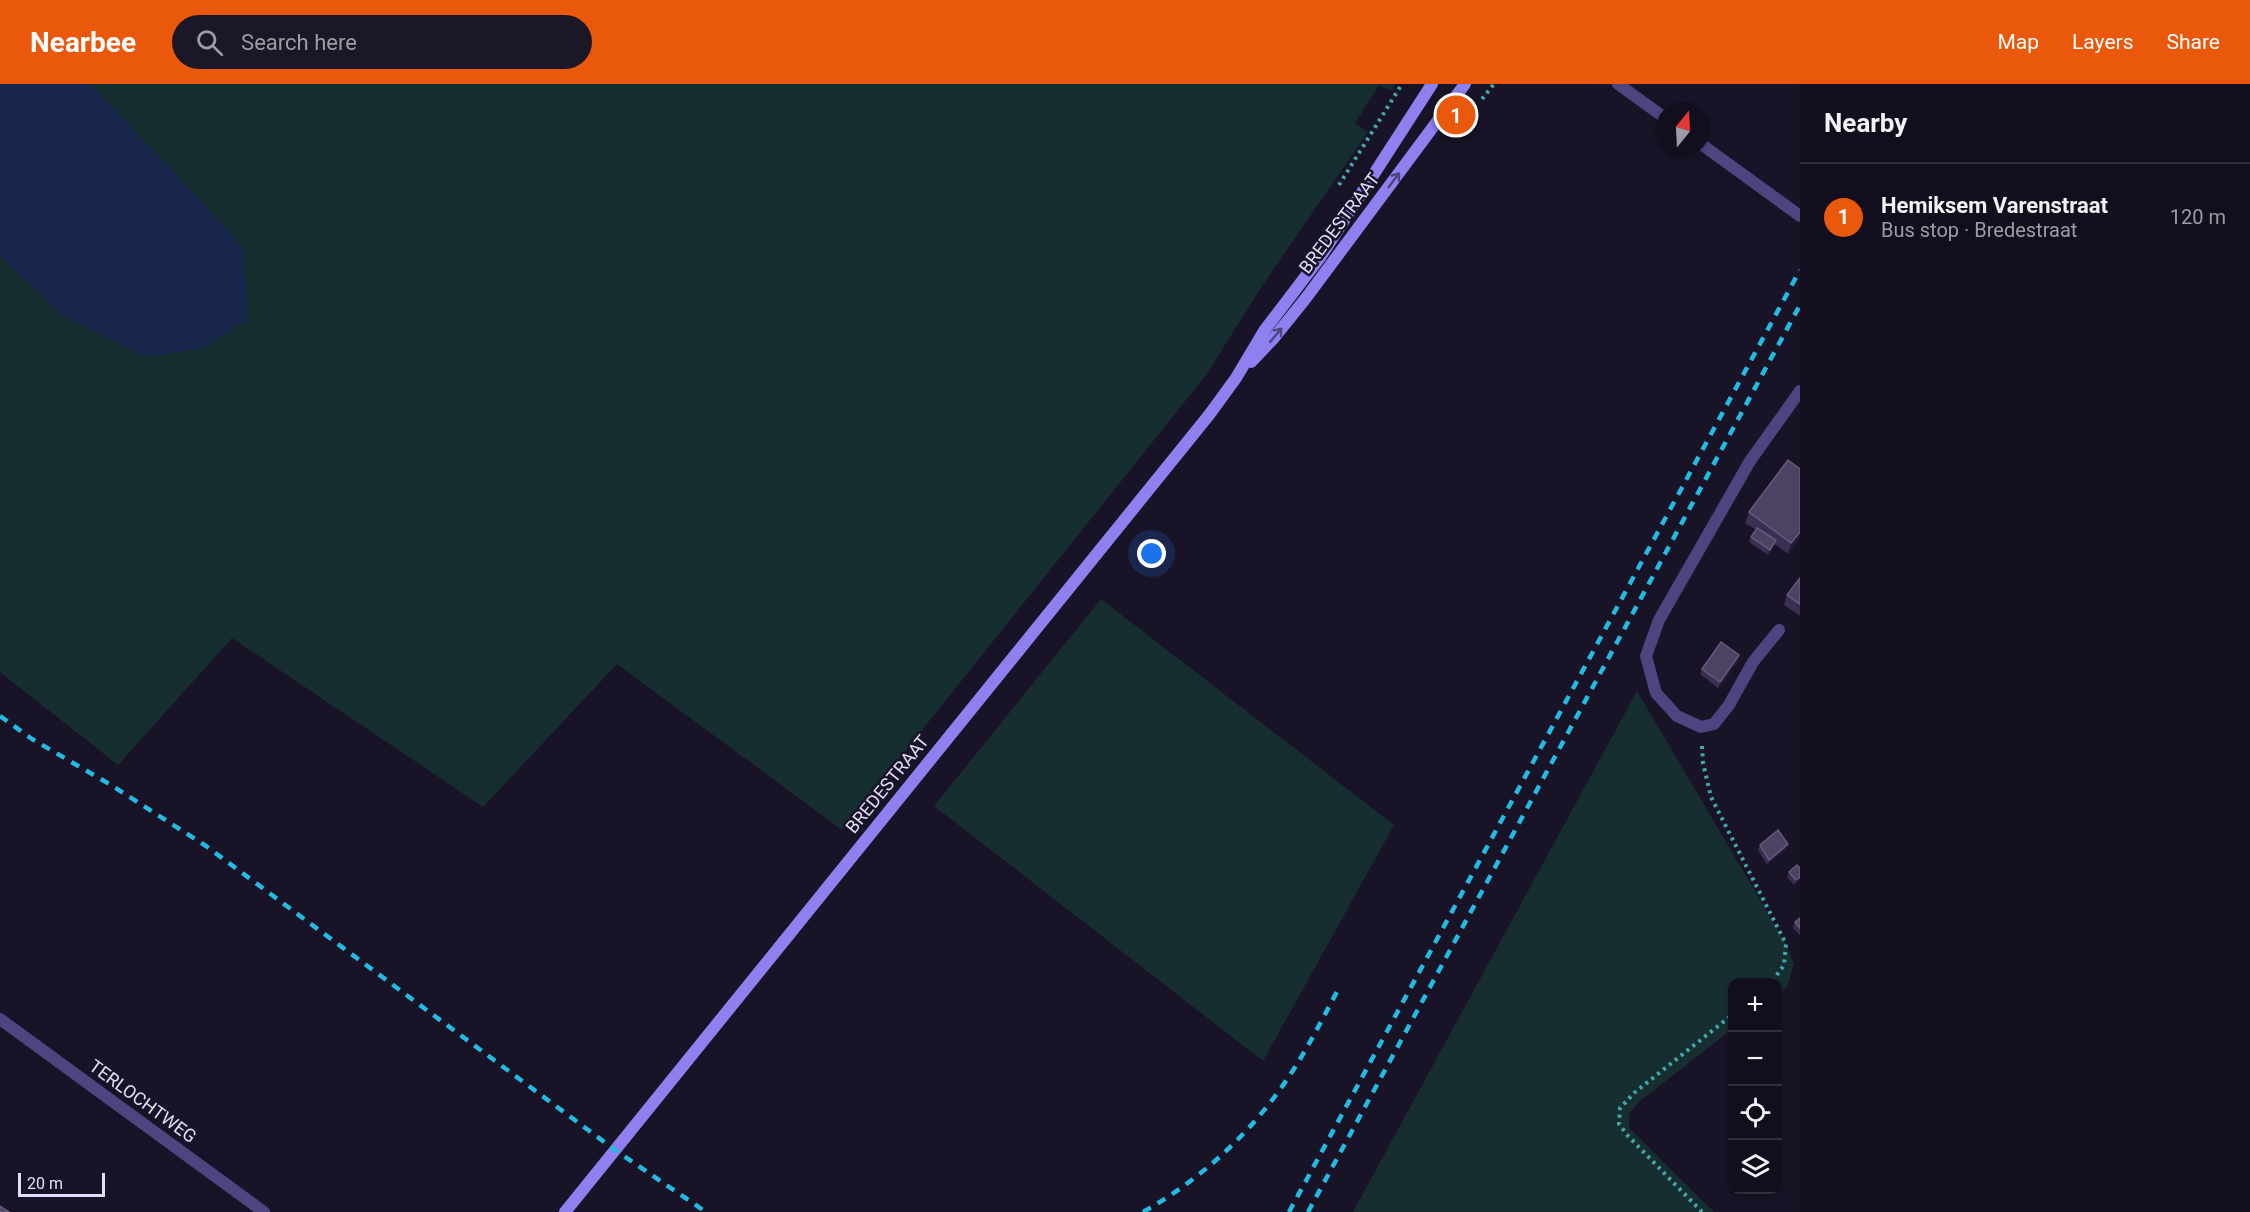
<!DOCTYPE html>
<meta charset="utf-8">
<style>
body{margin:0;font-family:Roboto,sans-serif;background:#1c1726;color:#f1f3f6}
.controls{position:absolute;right:18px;bottom:18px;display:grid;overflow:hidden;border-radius:12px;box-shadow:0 2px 4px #0004}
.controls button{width:54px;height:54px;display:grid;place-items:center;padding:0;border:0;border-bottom:2px solid #322e3b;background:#130e1d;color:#f1f3f6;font:30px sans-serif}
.compass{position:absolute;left:1656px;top:18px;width:54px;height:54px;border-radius:50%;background:#130e1d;box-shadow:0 2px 4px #0004;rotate:18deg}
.scale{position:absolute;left:18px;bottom:15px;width:87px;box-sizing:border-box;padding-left:6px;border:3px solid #e4ddfb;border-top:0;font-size:16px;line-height:21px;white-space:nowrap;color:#e4ddfb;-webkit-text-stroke:4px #191327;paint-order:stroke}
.you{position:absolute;left:1152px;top:470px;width:21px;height:21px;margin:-15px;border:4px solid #fff;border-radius:50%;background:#1a73e8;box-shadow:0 0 0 9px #1a73e833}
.badge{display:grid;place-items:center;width:39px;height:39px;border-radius:50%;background:#ea580c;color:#fff;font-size:20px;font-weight:700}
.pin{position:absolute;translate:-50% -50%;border:3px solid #fff;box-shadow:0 2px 6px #0006}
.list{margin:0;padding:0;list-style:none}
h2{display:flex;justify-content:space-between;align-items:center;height:78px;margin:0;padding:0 24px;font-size:26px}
h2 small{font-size:20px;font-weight:400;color:#9d9ca4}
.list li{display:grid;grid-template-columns:39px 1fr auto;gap:18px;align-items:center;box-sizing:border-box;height:108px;padding:0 24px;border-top:2px solid #322e3b}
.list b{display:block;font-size:22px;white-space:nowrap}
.list p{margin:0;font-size:20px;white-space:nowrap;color:#9d9ca4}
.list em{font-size:20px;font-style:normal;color:#9d9ca4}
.icon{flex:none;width:33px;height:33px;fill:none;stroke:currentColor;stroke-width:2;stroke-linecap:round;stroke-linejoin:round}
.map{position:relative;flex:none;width:1800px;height:1128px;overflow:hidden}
header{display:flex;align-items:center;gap:36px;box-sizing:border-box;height:84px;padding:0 30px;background:#ea580c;color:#fff}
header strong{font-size:28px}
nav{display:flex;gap:33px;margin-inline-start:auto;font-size:21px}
.search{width:420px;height:54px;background:#1c1726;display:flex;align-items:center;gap:15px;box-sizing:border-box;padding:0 21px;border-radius:33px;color:#9d9ca4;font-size:22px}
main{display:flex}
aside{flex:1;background:#130e1d}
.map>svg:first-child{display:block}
.green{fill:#172e30}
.water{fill:#18264b}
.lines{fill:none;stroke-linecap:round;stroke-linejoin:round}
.path{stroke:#40a8ac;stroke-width:4;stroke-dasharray:3 4.5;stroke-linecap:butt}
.service{stroke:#4d4480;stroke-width:12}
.minor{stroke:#4d4480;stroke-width:12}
.secondary{stroke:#8e80ef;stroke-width:12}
.rail{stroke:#22bce2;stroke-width:4.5;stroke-dasharray:9 8;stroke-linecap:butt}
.wall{fill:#3a2f52}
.shaded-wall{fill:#251c39}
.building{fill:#4c4264;stroke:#645a7c;stroke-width:1.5}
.oneway{stroke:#4e4481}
.labels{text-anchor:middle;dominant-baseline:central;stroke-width:5;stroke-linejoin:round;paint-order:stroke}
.street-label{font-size:18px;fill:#e4ddfb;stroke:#191327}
</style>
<header>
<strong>Nearbee</strong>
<div class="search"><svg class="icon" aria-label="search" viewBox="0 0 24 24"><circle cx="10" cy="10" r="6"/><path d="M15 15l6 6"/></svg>Search here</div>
<nav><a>Map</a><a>Layers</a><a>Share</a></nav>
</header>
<main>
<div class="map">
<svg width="1800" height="1128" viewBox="0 0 1800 1128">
<rect width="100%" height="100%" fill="#191327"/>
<!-- green -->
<g class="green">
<polygon points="90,0 1395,0 1392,7 1379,1 1355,39 1368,48 1264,199 1206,291 842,746 617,580 483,723 232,554 118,681 0,588 0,172 63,232 244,165 175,89"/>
<polygon points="1101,515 1394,741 1263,977 934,722"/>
<polygon points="1637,607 1786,860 1794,880 1787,903 1778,910 1778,898 1732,898 1732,945 1639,1018 1629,1030 1629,1044 1714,1128 1353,1128"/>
</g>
<!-- water -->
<polygon class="water" points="0,0 90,0 175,89 244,165 248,235 203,264 146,273 63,232 0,172"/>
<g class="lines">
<!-- path -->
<g class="path">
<polyline points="1482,15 1494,0"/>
<polyline points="1339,101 1402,0"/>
<polyline points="1702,662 1703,679 1711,713 1786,860 1784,881 1772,898"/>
<polyline points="1702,1128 1628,1052 1619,1040 1620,1024 1634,1009 1732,931"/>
</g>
<!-- service -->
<polyline class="service" points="1779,546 1753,578 1729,621 1714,640 1701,643 1677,632 1656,609 1646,572 1659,536 1750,377 1800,307"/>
<!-- minor -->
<g class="minor">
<polyline points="1618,0 1665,34"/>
<polyline points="1701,60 1800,132"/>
<polyline points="0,935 264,1128"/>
</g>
<!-- secondary -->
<g class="secondary">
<polyline points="1251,278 1273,255 1306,214 1465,0"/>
<polyline points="565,1128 1209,331 1236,294 1264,247 1321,172 1432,0"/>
</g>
<!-- rail -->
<g class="rail">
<polyline points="0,632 32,655 111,701 206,762 615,1066 706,1128"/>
<path d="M1143 1128C1202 1095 1253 1047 1290 991 1309 962 1324 932 1340 902"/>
<polyline points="1289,1128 1800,186"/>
<polyline points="1308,1128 1800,221"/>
</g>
</g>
<!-- wall -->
<g class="wall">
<polygon points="1749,428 1800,453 1788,470 1775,460 1768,471 1749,458 1751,453 1756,446 1745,439"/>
<polygon points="1800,494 1800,532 1784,521 1787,511"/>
<polygon points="1739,571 1738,577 1718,604 1700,590 1702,585"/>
<polygon points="1788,760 1786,765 1767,781 1758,766 1760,761"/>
<polygon points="1800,784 1800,796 1794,801 1787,793 1789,788"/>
<polygon points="1800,834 1800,851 1793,844 1795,838"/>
</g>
<!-- shaded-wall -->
<g class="shaded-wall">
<polygon points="1800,448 1800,453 1788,470 1791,459"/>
<polygon points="1776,456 1774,462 1768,471 1770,466"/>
<polygon points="1739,571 1738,577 1718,604 1720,598"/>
<polygon points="1788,760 1786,765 1767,781 1769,776"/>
<polygon points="1800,793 1800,796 1794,801 1796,796"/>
</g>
<!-- building -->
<g class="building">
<polygon points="1788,376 1800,385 1800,448 1791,459 1749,428"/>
<polygon points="1757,444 1776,456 1770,466 1751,453"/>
<polygon points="1800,494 1800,520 1787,511"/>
<polygon points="1721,558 1739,571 1720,598 1702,585"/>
<polygon points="1778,746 1788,760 1769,776 1760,761"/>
<polygon points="1797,781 1800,784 1800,793 1796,796 1789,788"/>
<polygon points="1800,834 1800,844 1795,838"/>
<polygon points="0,1122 9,1128 0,1128"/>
</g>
<!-- one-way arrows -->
<defs><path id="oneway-shaft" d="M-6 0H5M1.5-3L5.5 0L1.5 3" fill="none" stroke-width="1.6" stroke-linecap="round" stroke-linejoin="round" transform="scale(1.5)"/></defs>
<g class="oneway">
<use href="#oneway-shaft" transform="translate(1394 96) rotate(-53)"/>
<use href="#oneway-shaft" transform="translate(1276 251) rotate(-50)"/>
</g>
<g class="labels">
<!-- street labels -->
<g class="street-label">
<text transform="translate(1339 139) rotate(-53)">BREDESTRAAT</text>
<text transform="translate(887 700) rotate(-51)">BREDESTRAAT</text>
<text transform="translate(143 1017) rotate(36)">TERLOCHTWEG</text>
</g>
</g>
</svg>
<div class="controls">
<button>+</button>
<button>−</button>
<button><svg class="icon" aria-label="locate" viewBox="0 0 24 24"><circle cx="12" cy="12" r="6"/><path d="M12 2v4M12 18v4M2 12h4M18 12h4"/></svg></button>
<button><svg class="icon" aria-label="layers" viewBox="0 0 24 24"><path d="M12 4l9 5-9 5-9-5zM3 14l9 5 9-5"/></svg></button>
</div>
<svg class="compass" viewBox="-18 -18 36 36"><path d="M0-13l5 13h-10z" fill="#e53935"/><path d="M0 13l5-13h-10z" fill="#9d9ca4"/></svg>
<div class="scale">20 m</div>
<div class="you"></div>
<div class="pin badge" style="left:1456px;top:31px">1</div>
</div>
<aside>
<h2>Nearby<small></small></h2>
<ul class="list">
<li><span class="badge">1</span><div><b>Hemiksem Varenstraat</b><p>Bus stop · Bredestraat</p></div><em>120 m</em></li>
</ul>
</aside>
</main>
